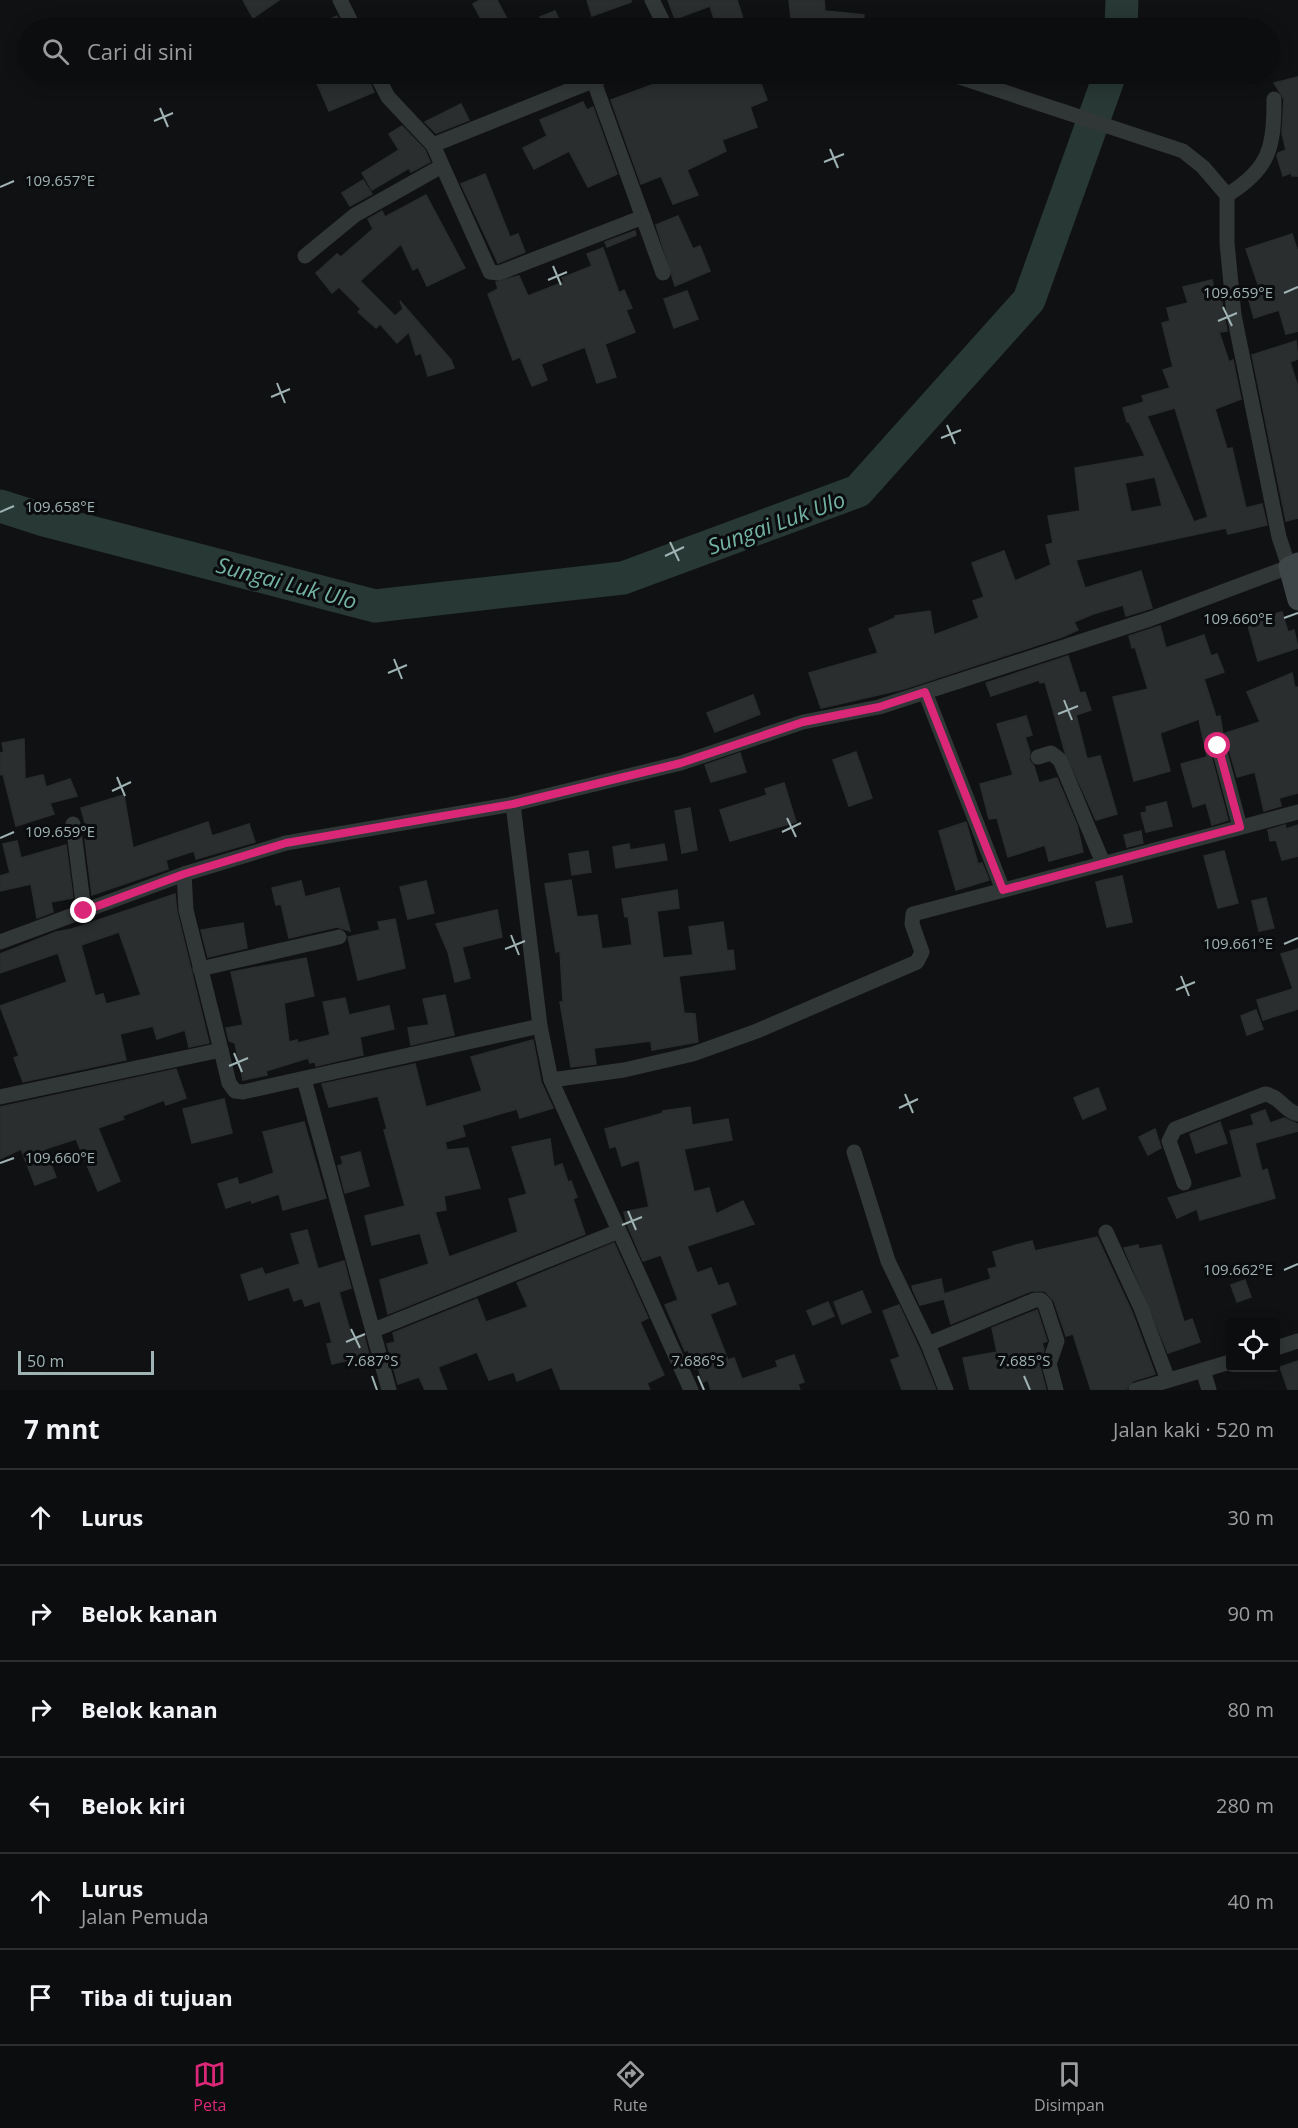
<!DOCTYPE html>
<html lang="id">
<meta charset="utf-8">
<style>
body{margin:0;font-family:"Open Sans",sans-serif;background:#151617;color:#f1f3f6}
.controls{position:absolute;right:18px;bottom:18px;display:grid;overflow:hidden;border-radius:6px;box-shadow:0 3px 15px #0003}
.controls button{width:54px;height:54px;display:grid;place-items:center;padding:0;border:0;border-bottom:2px solid #2c2d2e;background:#0c0d0e;color:#f1f3f6;font:30px sans-serif}
.scale{position:absolute;left:18px;bottom:15px;width:136px;box-sizing:border-box;padding-left:6px;border:3px solid #a0b3b4;border-top:0;font-size:16px;line-height:21px;white-space:nowrap;color:#a0b3b4;-webkit-text-stroke:4px #0b0c0d;paint-order:stroke}
.stop{position:absolute;width:18px;height:18px;margin:-14px;border:4px solid #db2777;border-radius:50%;background:#fff}
.stop.end{background:#db2777;border-color:#fff;box-shadow:0 2px 6px #0008}
.list{margin:0;padding:0;list-style:none}
h2{display:flex;justify-content:space-between;align-items:center;height:78px;margin:0;padding:0 24px;font-size:26px}
h2 small{font-size:20px;font-weight:400;color:#9a9c9e}
.list li{display:grid;grid-template-columns:39px 1fr auto;gap:18px;align-items:center;box-sizing:border-box;height:96px;padding:0 24px;border-top:2px solid #2c2d2e}
.list b{display:block;font-size:22px;white-space:nowrap}
.list p{margin:0;font-size:20px;white-space:nowrap;color:#9a9c9e}
.list em{font-size:20px;font-style:normal;color:#9a9c9e}
.icon{flex:none;width:33px;height:33px;fill:none;stroke:currentColor;stroke-width:2;stroke-linecap:round;stroke-linejoin:round}
.map{position:relative;flex:none;width:1298px;height:1390px;overflow:hidden}
.search{position:absolute;background:#0c0d0e;box-shadow:0 3px 15px #0003;left:18px;right:18px;top:18px;height:66px;display:flex;align-items:center;gap:15px;box-sizing:border-box;padding:0 21px;border-radius:33px;color:#9a9c9e;font-size:22px}
.sheet{height:654px;background:#0c0d0e}
nav{display:flex;justify-content:space-around;align-items:center;box-sizing:border-box;height:84px;border-top:2px solid #2c2d2e;background:#0c0d0e;font-size:16px;color:#9a9c9e}
nav a{display:grid;justify-items:center;gap:3px}
nav .on{color:#db2777}
.map>svg:first-child{display:block}
.lines{fill:none;stroke-linecap:round;stroke-linejoin:round}
.river{stroke:#283834;stroke-width:33}
.building{fill:#2a2e2f;stroke:#2a2d2e;stroke-width:1.5;fill-rule:evenodd}
.street{stroke:#313637;stroke-width:15}
.secondary{stroke:#3f4647;stroke-width:21}
.route{stroke:#db2777;stroke-width:8}
.ticks{fill:none;stroke:#a0b3b4;stroke-width:2}
.labels{text-anchor:middle;dominant-baseline:central;stroke-width:6;stroke-linejoin:round;paint-order:stroke}
.water-label{font-size:22px;font-style:italic;fill:#74b2a4;stroke:#0b0c0d}
.ticks-label{font-size:15px;text-anchor:middle;fill:#a0b3b4;stroke:#0b0c0d;stroke-width:6;stroke-linejoin:round;paint-order:stroke}
</style>
<div class="map">
<svg width="1298" height="1390" viewBox="0 0 1298 1390">
<rect width="100%" height="100%" fill="#101112"/>
<g class="lines">
<!-- river -->
<g class="river">
<polyline points="1121,28 1122,0"/>
<polyline points="0,506 44,520 375,606 623,578 858,491 1029,300 1110,74"/>
</g>
</g>
<!-- building -->
<g class="building">
<polygon points="243,0 279,0 253,18"/>
<polygon points="480,0 497,0 512,28 486,28 473,4"/>
<polygon points="587,0 631,0 631,2 592,16"/>
<polygon points="668,0 737,0 746,28 717,28 710,6 675,19"/>
<polygon points="789,0 824,0 825,11 864,15 863,28 811,28 811,23 799,24 791,18"/>
<polygon points="555,11 563,28 545,28 540,17"/>
<polygon points="337,16 343,28 311,28"/>
<polygon points="313,74 366,74 374,92 329,111"/>
<polygon points="655,74 743,74 746,83 759,78 767,100 750,107 757,127 722,140 726,151 687,170 698,195 673,204 661,176 641,184 611,100 660,82"/>
<polygon points="1298,77 1298,176 1292,176 1291,173 1283,176 1277,156 1278,153 1286,150 1282,133 1284,99 1274,83"/>
<polygon points="583,102 587,110 593,107 617,174 588,187 569,151 534,169 523,148 547,136 540,120"/>
<polygon points="461,104 469,120 436,133 425,122"/>
<polygon points="402,126 425,150 430,162 411,172 409,168 372,190 362,173 399,150 389,134"/>
<polygon points="485,174 510,237 518,234 525,252 498,263 461,184"/>
<polygon points="363,180 372,194 350,206 342,193"/>
<polygon points="426,195 465,268 427,286 418,267 413,270 401,244 360,281 395,316 403,309 400,301 451,360 454,368 428,376 421,353 416,355 409,332 397,343 380,324 376,328 358,312 361,309 339,287 332,293 316,273 337,254 341,257 373,229 368,219 382,211 385,217"/>
<polygon points="678,216 693,249 700,246 710,271 675,286 656,225"/>
<polygon points="635,231 636,235 607,247 605,242"/>
<polygon points="1292,234 1298,252 1298,331 1286,334 1279,310 1254,318 1248,297 1261,293 1246,249"/>
<polygon points="603,248 619,293 624,290 632,308 626,310 635,332 605,344 616,377 597,383 585,347 541,364 547,380 532,386 520,357 513,360 488,294 498,289 496,282 519,276 528,296 564,282 562,278 592,266 587,254"/>
<path d="M1212 280 1215 293 1220 292 1227 331 1219 332 1229 362 1233 360 1241 399 1215 409 1227 449 1232 448 1246 508 1262 504 1267 525 1228 534 1226 528 1076 560 1085 588 1141 571 1152 608 1126 616 1123 605 1093 614 1074 622 1078 630 1062 637 904 689 821 708 809 673 878 653 869 629 895 618V616L930 611 934 635 979 618 973 601 984 597 972 563 1004 551 1015 581 1051 565 1046 545 1053 543 1048 516 1080 511 1075 468 1145 456 1129 422H1127L1123 408 1144 402 1142 396 1170 388 1163 370 1173 367 1162 323 1170 321 1167 308 1188 303 1183 287ZM1175 408 1208 517 1194 522 1147 416ZM1155 477 1162 506 1131 512 1125 483Z"/>
<polygon points="687,291 698,319 674,328 664,299"/>
<polygon points="1296,341 1298,359 1290,362 1298,387 1298,518 1286,521 1252,355"/>
<polygon points="1282,612 1288,632 1294,630 1298,648 1258,661 1247,622"/>
<polygon points="1160,626 1166,648 1204,635 1211,656 1217,654 1224,672 1204,679 1216,717 1220,716 1223,734 1260,722 1247,692 1292,673 1295,688 1298,687 1298,793 1279,798 1281,806 1264,811 1255,772 1237,777 1227,742 1224,738 1216,736 1211,739 1209,748 1228,820 1212,825 1206,803 1193,807 1181,764 1207,757 1199,719 1160,733 1170,771 1134,781 1113,697 1148,689 1135,647 1132,648 1129,636"/>
<polygon points="1068,656 1080,693 1085,692 1091,710 1076,715 1087,759 1100,756 1117,814 1096,820 1065,752 1045,682 1040,683 1039,680 991,696 986,683"/>
<polygon points="753,695 760,714 715,732 707,713"/>
<polygon points="1026,716 1032,735 1025,737 1030,752 1029,760 1034,766 1039,783 1057,778 1077,825 1083,852 1049,861 1045,845 1008,857 997,818 989,819 980,784 1013,775 997,724"/>
<polygon points="24,739 25,779 43,775 46,787 70,779 77,796 50,803 54,814 16,826 3,774 0,775 0,753 4,752 2,743"/>
<polygon points="856,752 872,798 849,806 833,760"/>
<polygon points="740,753 746,772 711,782 705,765"/>
<polygon points="784,783 796,822 730,841 720,810 767,795 765,789"/>
<polygon points="124,795 133,848 208,822 212,836 249,824 255,842 196,859 194,851 166,860 168,869 92,895 85,840 89,838 81,808"/>
<polygon points="1166,802 1172,826 1146,832 1141,813 1147,812 1146,807"/>
<polygon points="690,808 697,850 682,853 675,811"/>
<polygon points="966,822 978,864 982,863 989,880 956,890 939,831"/>
<polygon points="1285,825 1286,829 1298,825 1298,856 1282,860 1276,840 1270,841 1268,830"/>
<polygon points="1141,831 1143,843 1127,847 1124,835"/>
<polygon points="17,841 21,858 66,845 73,898 51,902 53,912 37,918 31,884 0,891 0,876 10,873 3,844"/>
<polygon points="629,844 630,850 664,844 667,860 616,868 613,847"/>
<polygon points="588,851 591,872 572,875 569,854"/>
<polygon points="1224,851 1238,903 1218,908 1204,856"/>
<polygon points="1122,876 1132,922 1107,927 1096,882"/>
<polygon points="571,880 577,917 597,915 602,949 632,945 628,916 625,917 622,899 677,890 679,908 657,911 663,958 693,955 689,927 723,922 727,951 733,950 735,969 679,976 684,1013 695,1014 698,1042 652,1050 651,1041 594,1048 596,1064 571,1067 560,1002 563,1002 560,951 556,952 545,884"/>
<polygon points="301,881 305,897 339,888 350,931 337,927 289,938 281,904 276,905 272,888"/>
<polygon points="426,881 434,913 408,919 400,887"/>
<path d="M175 894 177 912 209 1043 189 1047 185 1030 157 1039 153 1026 120 1034 126 1060 23 1082 14 1058 19 1056 0 1006 67 982 58 953 0 973V954L56 932 72 929ZM119 932 141 995 106 1004 103 994 95 996 81 945Z"/>
<polygon points="1266,898 1274,928 1259,931 1252,901"/>
<polygon points="497,910 502,937 462,947 470,978 455,982 448,952 436,924"/>
<polygon points="395,919 405,968 358,980 348,937 380,930 378,922"/>
<polygon points="243,923 247,948 208,957 201,930"/>
<polygon points="1298,949 1298,1009 1263,1020 1257,1000 1293,989 1281,954"/>
<polygon points="306,958 314,996 284,1003 289,1042 297,1040 298,1043 330,1035 323,1002 345,998 349,1015 389,1006 394,1029 360,1037 363,1055 316,1066 315,1062 310,1063 308,1058 266,1071 267,1075 243,1080 235,1043 229,1041 226,1028 243,1025 231,972"/>
<polygon points="445,995 454,1035 411,1045 408,1028 429,1025 423,999"/>
<polygon points="1256,1010 1263,1029 1247,1035 1241,1016"/>
<polygon points="533,1040 541,1082 553,1108 520,1118 517,1109 462,1125 465,1136 445,1142 447,1150 468,1148 480,1188 444,1196 446,1210 435,1212 449,1257 518,1232 509,1199 527,1194 512,1147 550,1139 554,1167 562,1164 568,1182 571,1181 577,1197 573,1199 585,1234 388,1314 380,1280 429,1264 420,1233 372,1245 365,1216 405,1206 384,1130 387,1129 378,1096 329,1107 322,1084 415,1064 426,1107 482,1091 471,1057"/>
<polygon points="176,1069 186,1098 166,1105 164,1100 122,1116 124,1119 98,1128 120,1181 98,1191 76,1139 45,1149 56,1177 35,1185 21,1149 0,1159 0,1107"/>
<polygon points="1098,1088 1106,1109 1083,1119 1074,1098"/>
<polygon points="224,1099 232,1133 192,1143 183,1109"/>
<polygon points="690,1107 692,1125 728,1119 732,1140 684,1149 694,1192 709,1188 716,1214 743,1201 754,1224 687,1246 697,1273 711,1268 718,1286 728,1283 736,1304 710,1314 728,1360 734,1358 742,1379 778,1367 776,1361 794,1355 804,1382 798,1384 800,1390 711,1390 708,1380 703,1382 698,1368 695,1369 688,1350 685,1351 665,1305 678,1300 661,1255 643,1261 627,1224 624,1212 649,1207 639,1160 622,1166 616,1146 610,1148 605,1129 663,1113 663,1111"/>
<polygon points="1265,1110 1270,1123 1284,1118 1298,1124 1298,1131 1255,1143 1262,1171 1267,1169 1275,1198 1200,1220 1197,1209 1177,1218 1168,1198 1242,1177 1230,1131 1254,1125 1251,1115"/>
<polygon points="304,1122 326,1198 283,1210 279,1194 252,1203 251,1200 226,1208 218,1184 237,1178 239,1185 274,1173 263,1132"/>
<polygon points="1220,1122 1227,1143 1196,1153 1190,1134"/>
<polygon points="1155,1129 1161,1148 1148,1155 1139,1137"/>
<polygon points="360,1152 369,1186 345,1193 338,1166 343,1164 341,1157"/>
<polygon points="307,1230 318,1269 344,1261 351,1288 339,1292 352,1338 364,1335 369,1355 332,1364 327,1344 332,1343 320,1301 305,1306 302,1298 294,1301 289,1287 249,1300 241,1275 262,1268 265,1275 300,1264 291,1234"/>
<polygon points="1097,1237 1132,1312 1155,1374 1133,1381 1126,1390 1091,1390 1073,1334 1066,1336 1054,1301 1045,1291 1031,1291 951,1324 944,1299 920,1305 913,1290 912,1286 941,1279 944,1294 991,1279 988,1269 997,1267 993,1252 1016,1245 1032,1241 1035,1251"/>
<polygon points="614,1243 648,1318 640,1322 664,1375 647,1383 650,1390 561,1390 552,1367 517,1381 514,1372 489,1380 477,1352 438,1367 447,1390 425,1390 419,1377 398,1384 387,1344 395,1342 393,1333 477,1299 486,1322 528,1307 517,1283"/>
<polygon points="1138,1245 1139,1249 1161,1245 1184,1322 1192,1319 1200,1342 1168,1353 1124,1248"/>
<polygon points="1245,1280 1251,1297 1237,1302 1231,1285"/>
<polygon points="862,1291 871,1312 842,1324 834,1302"/>
<polygon points="828,1302 834,1316 813,1325 807,1311"/>
<polygon points="899,1305 920,1350 936,1390 902,1390 891,1360 900,1357 883,1311"/>
<polygon points="1037,1310 1047,1341 1042,1343 1044,1349 1040,1366 1046,1390 970,1390 963,1358 997,1352 992,1328"/>
<polygon points="1298,1361 1298,1390 1288,1390 1280,1367"/>
</g>
<g class="lines">
<!-- street -->
<g class="street">
<polyline points="340,0 354,28"/>
<polyline points="652,0 666,28"/>
<polyline points="789,28 790,28"/>
<polyline points="376,74 388,97 433,145 490,272 499,273 643,217"/>
<polyline points="593,79 663,273"/>
<polyline points="433,145 610,74"/>
<path d="M1227 195C1270 169 1274 147 1274 99"/>
<polyline points="305,256 355,215 442,166"/>
<polyline points="925,692 1003,890"/>
<polyline points="1218,745 1240,827"/>
<polyline points="1038,757 1051,753 1060,760 1103,863"/>
<polyline points="513,804 540,1026 551,1080 691,1390"/>
<polyline points="73,824 84,911"/>
<polyline points="0,942 184,874 286,843 513,804 681,763 803,722 879,707 1150,619 1289,567 1279,537 1234,315 1227,243 1227,195 1203,167 1183,151 950,74"/>
<polyline points="200,969 339,937"/>
<polyline points="221,1050 229,1083 235,1091 243,1092 540,1026"/>
<polyline points="304,1079 389,1390"/>
<polyline points="551,1080 624,1070 693,1054 757,1031 917,962 922,952 912,924 913,914 1298,812"/>
<polyline points="0,1097 221,1050 186,910 184,874"/>
<polyline points="854,1152 888,1261 928,1344 946,1390"/>
<path d="M1184 1183 1169 1141 1175 1129 1265 1094C1280 1096 1284 1111 1298 1114"/>
<polyline points="1106,1232 1141,1308 1168,1380"/>
<polyline points="374,1330 619,1231"/>
<polyline points="928,1344 1035,1300 1041,1300 1045,1304 1057,1341 1049,1364 1056,1390"/>
<polyline points="1276,1348 1298,1341"/>
<polyline points="1203,1370 1209,1390"/>
<polyline points="1136,1390 1230,1362"/>
</g>
<!-- secondary -->
<polyline class="secondary" points="1298,563 1289,567 1298,600"/>
</g>
<g class="lines">
<!-- route -->
<polyline class="route" points="84,911 184,874 286,843 513,804 681,763 803,722 879,707 925,692 1003,890 1240,827 1218,746"/>
</g>
<!-- ticks -->
<path class="ticks" d="M160 108 168 127M154 121 173 113M830 149 838 168M824 162 844 154M0 187 14 181M553 266 561 285M548 280 567 272M1284 293 1298 287M1223 307 1232 326M1218 321 1237 313M277 383 285 403M271 397 290 389M947 425 955 444M941 438 961 430M0 512 14 506M670 542 679 561M665 556 684 547M1284 618 1298 613M394 659 402 679M388 673 407 665M1064 700 1072 720M1058 714 1078 706M117 777 125 796M112 791 131 782M787 818 796 837M782 832 801 823M0 838 14 832M511 935 519 955M1284 944 1298 938M505 949 525 941M1181 976 1189 996M1176 990 1195 982M234 1053 242 1072M229 1066 248 1058M905 1094 913 1113M899 1108 918 1099M0 1163 14 1158M628 1211 636 1230M622 1225 642 1217M1284 1270 1298 1264M351 1329 360 1348M346 1342 365 1334M372 1376 377 1390M698 1376 704 1390M1024 1376 1030 1390"/>
<g class="labels">
<!-- water labels -->
<g class="water-label">
<text transform="translate(776 522) rotate(-20)">Sungai Luk Ulo</text>
<text transform="translate(287 582) rotate(15)">Sungai Luk Ulo</text>
</g>
</g>
<g class="ticks-label">
<text x="60" y="186">109.657°E</text>
<text x="1238" y="298">109.659°E</text>
<text x="60" y="512">109.658°E</text>
<text x="1238" y="624">109.660°E</text>
<text x="60" y="837">109.659°E</text>
<text x="1238" y="949">109.661°E</text>
<text x="60" y="1163">109.660°E</text>
<text x="1238" y="1275">109.662°E</text>
<text x="372" y="1366">7.687°S</text>
<text x="698" y="1366">7.686°S</text>
<text x="1024" y="1366">7.685°S</text>
</g>
</svg>
<div class="controls">
<button><svg class="icon" aria-label="locate" viewBox="0 0 24 24"><circle cx="12" cy="12" r="6"/><path d="M12 2v4M12 18v4M2 12h4M18 12h4"/></svg></button>
</div>
<div class="scale">50 m</div>
<div class="stop" style="left:1218px;top:746px"></div>
<div class="stop end" style="left:84px;top:911px"></div>
<div class="search"><svg class="icon" aria-label="search" viewBox="0 0 24 24"><circle cx="10" cy="10" r="6"/><path d="M15 15l6 6"/></svg>Cari di sini</div>
</div>
<section class="sheet">
<h2>7 mnt<small>Jalan kaki · 520 m</small></h2>
<ul class="list">
<li><svg class="icon" aria-label="ahead" viewBox="0 0 24 24"><path d="M12 20V5M6 11l6-6 6 6"/></svg><div><b>Lurus</b></div><em>30 m</em></li>
<li><svg class="icon" aria-label="right" viewBox="0 0 24 24"><path d="M7 20v-9h11M14 6l5 5-5 5"/></svg><div><b>Belok kanan</b></div><em>90 m</em></li>
<li><svg class="icon" aria-label="right" viewBox="0 0 24 24"><path d="M7 20v-9h11M14 6l5 5-5 5"/></svg><div><b>Belok kanan</b></div><em>80 m</em></li>
<li><svg class="icon" aria-label="left" viewBox="0 0 24 24"><path d="M17 20v-9H6M10 6l-5 5 5 5"/></svg><div><b>Belok kiri</b></div><em>280 m</em></li>
<li><svg class="icon" aria-label="ahead" viewBox="0 0 24 24"><path d="M12 20V5M6 11l6-6 6 6"/></svg><div><b>Lurus</b><p>Jalan Pemuda</p></div><em>40 m</em></li>
<li><svg class="icon" aria-label="arrive" viewBox="0 0 24 24"><path d="M6 21V4h12l-3 4 3 4H6"/></svg><div><b>Tiba di tujuan</b></div></li>
</ul>
</section>
<nav>
<a class="on"><svg class="icon" aria-label="map" viewBox="0 0 24 24"><path d="M3 6l6-2 6 2 6-2v14l-6 2-6-2-6 2zM9 4v14M15 6v14"/></svg>Peta</a>
<a><svg class="icon" aria-label="directions" viewBox="0 0 24 24"><path d="M12 3l9 9-9 9-9-9zM9 14v-3h6M13 9l2 2-2 2"/></svg>Rute</a>
<a><svg class="icon" aria-label="saved" viewBox="0 0 24 24"><path d="M7 4h10v16l-5-4-5 4z"/></svg>Disimpan</a>
</nav>
